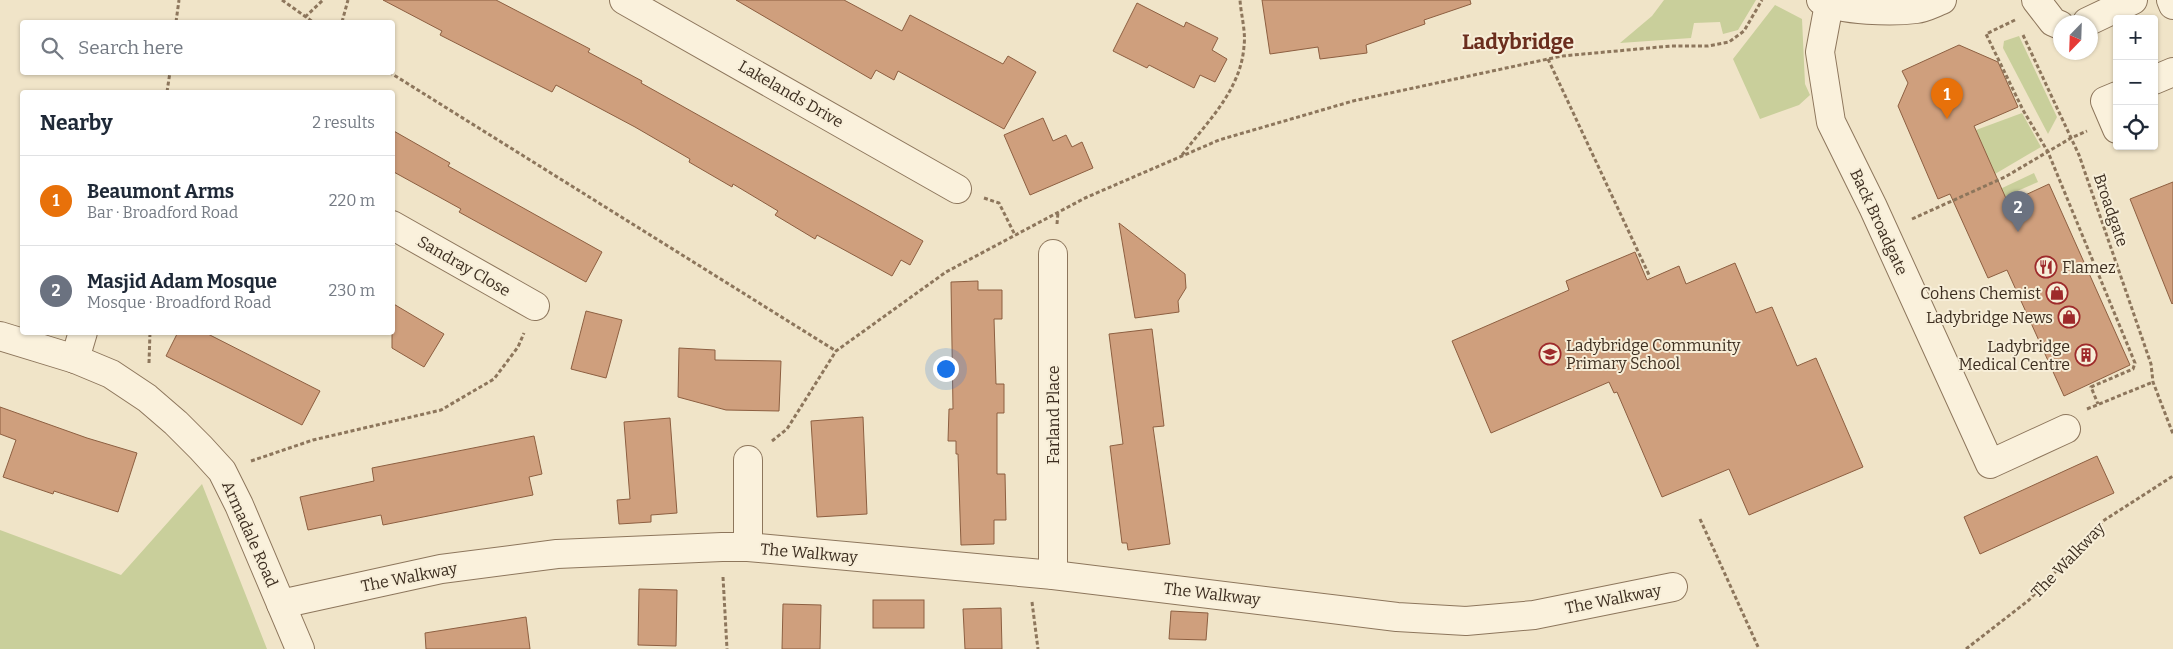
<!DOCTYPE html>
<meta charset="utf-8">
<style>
body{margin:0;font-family:Bitter,serif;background:#f2f2f3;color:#1f2937}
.controls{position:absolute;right:15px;top:15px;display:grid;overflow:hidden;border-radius:5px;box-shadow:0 1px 4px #0004}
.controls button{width:45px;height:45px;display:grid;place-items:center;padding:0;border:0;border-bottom:1px solid #e0e1e3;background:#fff;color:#1f2937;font:25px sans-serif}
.compass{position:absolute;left:2053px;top:15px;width:45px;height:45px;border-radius:50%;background:#fff;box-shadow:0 1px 4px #0004;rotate:203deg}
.you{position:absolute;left:945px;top:368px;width:18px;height:18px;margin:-12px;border:4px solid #fff;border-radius:50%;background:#1a73e8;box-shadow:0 0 0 8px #1a73e833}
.badge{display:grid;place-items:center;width:32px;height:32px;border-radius:50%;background:#9e2a2b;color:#fff;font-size:16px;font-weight:700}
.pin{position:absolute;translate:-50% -41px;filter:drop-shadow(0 1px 2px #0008)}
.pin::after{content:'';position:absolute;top:26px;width:18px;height:15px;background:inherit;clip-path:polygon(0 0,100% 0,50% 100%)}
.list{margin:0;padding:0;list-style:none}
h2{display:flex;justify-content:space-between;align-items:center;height:65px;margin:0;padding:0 20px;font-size:21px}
h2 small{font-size:16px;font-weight:400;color:#747a83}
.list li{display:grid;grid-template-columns:32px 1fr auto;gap:15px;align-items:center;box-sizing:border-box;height:90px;padding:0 20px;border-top:1px solid #e0e1e3}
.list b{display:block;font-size:19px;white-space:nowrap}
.list p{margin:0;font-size:16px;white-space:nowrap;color:#747a83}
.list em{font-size:16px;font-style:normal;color:#747a83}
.icon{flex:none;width:28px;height:28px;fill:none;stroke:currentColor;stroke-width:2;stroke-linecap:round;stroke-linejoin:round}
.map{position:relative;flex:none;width:2173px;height:649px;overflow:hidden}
.search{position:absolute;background:#fff;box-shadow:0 1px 4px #0004;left:20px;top:20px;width:375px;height:55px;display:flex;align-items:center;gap:12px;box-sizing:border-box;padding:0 18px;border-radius:5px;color:#747a83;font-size:19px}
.panel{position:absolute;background:#fff;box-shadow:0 1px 4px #0004;left:20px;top:90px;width:375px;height:245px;border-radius:5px}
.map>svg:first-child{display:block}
.green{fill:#c9cf9b}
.building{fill:#cf9f7d;stroke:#8d5f41}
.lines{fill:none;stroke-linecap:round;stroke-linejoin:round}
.minor-casing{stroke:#8d765c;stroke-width:30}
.path{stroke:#8d765c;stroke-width:3;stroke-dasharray:4 2.5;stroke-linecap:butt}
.minor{stroke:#faf1dc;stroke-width:28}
.labels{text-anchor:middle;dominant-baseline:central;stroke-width:4;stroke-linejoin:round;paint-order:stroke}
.street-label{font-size:16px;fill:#3d2e20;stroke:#f7eed8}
.poi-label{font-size:16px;fill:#3d2e20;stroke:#f7eed8;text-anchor:end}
.district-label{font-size:21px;font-weight:bold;fill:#6b2e1e;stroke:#f7eed8}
</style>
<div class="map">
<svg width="2173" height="649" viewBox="0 0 2173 649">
<rect width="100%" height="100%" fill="#f0e4c8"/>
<!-- green -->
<g class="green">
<polygon points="1664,0 1756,0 1738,30 1723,34 1720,22 1694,23 1691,38 1620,43 1652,16"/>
<polygon points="1775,5 1802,19 1805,84 1810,95 1799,105 1760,119 1733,59"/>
<polygon points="2019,36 2057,117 2048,134 2003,48 2004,41"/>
<polygon points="2022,113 2041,147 1995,174 1976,130"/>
<polygon points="2034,173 2038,182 1967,213 1962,207"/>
<polygon points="202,484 267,649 0,649 0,530 121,575"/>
</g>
<!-- building -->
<g class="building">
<polygon points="383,0 496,0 590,49 588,52 642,81 641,83 923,241 910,265 901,260 892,276 817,235 815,239 775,215 778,211 733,184 732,187 689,162 690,159 635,127 556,85 552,92 440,35 442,31"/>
<polygon points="736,0 844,0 902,31 910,15 1003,64 1008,56 1036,72 1004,129 898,71 894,80 876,70 871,79"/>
<polygon points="1262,0 1470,0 1471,4 1424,20 1425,24 1366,45 1367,53 1320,59 1318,47 1270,54"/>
<polygon points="1137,3 1184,27 1186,22 1218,38 1212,50 1227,59 1215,82 1200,75 1194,88 1149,65 1147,68 1113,51"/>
<polygon points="1959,45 1998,62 2018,107 1974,126 2008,203 2049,184 2130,365 2064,396 2007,270 1988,278 1950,194 1938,199 1898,106 1908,83 1902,71"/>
<polygon points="1043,118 1053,141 1066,135 1072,147 1082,142 1093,168 1030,195 1004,135"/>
<polygon points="392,130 450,163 448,166 602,252 586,282 459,212 461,209 392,171"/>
<polygon points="2173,182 2173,303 2172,304 2130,199"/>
<polygon points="1119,223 1185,274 1186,288 1178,301 1179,312 1135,318"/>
<polygon points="1635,252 1647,280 1679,266 1686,284 1735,263 1756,313 1772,307 1797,366 1816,358 1863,467 1749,515 1729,469 1662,497 1617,392 1614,393 1609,382 1491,433 1452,341 1569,290 1566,281"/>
<polygon points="978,281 978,290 1002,290 1002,319 994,319 996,384 1004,384 1004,413 997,413 997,474 1005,474 1006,520 994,520 994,544 961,545 958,454 956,454 956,441 948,441 949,409 953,409 951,282"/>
<polygon points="392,303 444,334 424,367 392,348"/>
<polygon points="586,311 622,320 606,378 571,369"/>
<polygon points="1152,329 1164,426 1153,427 1170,544 1128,550 1127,543 1122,543 1110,446 1123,444 1109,334"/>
<polygon points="178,332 204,332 320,391 302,425 166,356"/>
<polygon points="679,348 715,350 715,360 781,361 779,411 726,410 678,397"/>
<polygon points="0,407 87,438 137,453 118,512 54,491 53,494 3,477 16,440 0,434"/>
<polygon points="863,417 867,514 817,517 811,421"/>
<polygon points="670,418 677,513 651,515 651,522 619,524 617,500 630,499 624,422"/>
<polygon points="534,436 542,474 529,477 533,495 383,525 381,515 308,530 300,497 374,481 372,468"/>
<polygon points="2097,456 2114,493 1980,554 1964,517"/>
<polygon points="639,589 677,590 676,646 638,645"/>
<rect x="873" y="600" width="51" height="28"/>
<polygon points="783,604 821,605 820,649 782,649"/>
<polygon points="1001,608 1002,649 965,649 963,609"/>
<polygon points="1171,611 1208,613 1206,640 1169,639"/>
<polygon points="526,617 530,649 426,649 425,633"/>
</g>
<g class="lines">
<!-- minor casing -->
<g class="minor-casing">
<g id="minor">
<polyline points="624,0 957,189"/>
<path d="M1821 0C1841 11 1893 12 1916 9 1925 8 1934 3 1942 0"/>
<polyline points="2036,0 2053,22 2060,25"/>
<polyline points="2171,0 2173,5"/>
<polyline points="1829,4 1820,52 1831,122 1873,207 1990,464 2066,429"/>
<polyline points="2087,22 2133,0"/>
<polyline points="2154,80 2173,72"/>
<polyline points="2117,96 2105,101 2117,129"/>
<polyline points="392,225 535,306"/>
<polyline points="1053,254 1053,575"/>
<polyline points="0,336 75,359 111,374 147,398 176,423 201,448 222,471 239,505 300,649"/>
<polyline points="75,359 83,332"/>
<polyline points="748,460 748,547"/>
<polyline points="281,604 441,569 557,554 722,547 748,547 1053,575 1397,617 1466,621 1534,615 1673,587"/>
</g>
</g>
<!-- path -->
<g class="path">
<polyline points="282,0 313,22"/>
<polyline points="305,17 323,0"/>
<polyline points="2015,20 1986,34 2023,110 2048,152 2135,363 2133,369 2091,387 2098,404"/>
<polyline points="176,22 179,0"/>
<polyline points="342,22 348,0"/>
<polyline points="2023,35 2079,155 2151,364 2153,382 2173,434"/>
<polyline points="1548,59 1650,277"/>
<polyline points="389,72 836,351"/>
<polyline points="167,92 170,72"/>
<path d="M1182 155C1207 122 1241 90 1244 46 1246 32 1241 15 1240 0"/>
<polyline points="984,198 999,203 1015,235"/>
<polyline points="1912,219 2005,177 2071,138 2087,131"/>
<polyline points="1057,224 1058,212"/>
<polyline points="149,363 150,332"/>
<polyline points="2087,409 2153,382"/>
<polyline points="772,441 787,429 836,351 946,272 1085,198 1219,140 1353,101 1562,56 1671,46 1708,46 1729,42 1744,31 1762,0"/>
<polyline points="251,461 313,440 441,410 494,379 518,347 524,333"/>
<polyline points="1700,519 1759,649"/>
<polyline points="723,577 727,649"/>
<polyline points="1032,602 1038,649"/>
<polyline points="1966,649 2029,600 2103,521 2173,476"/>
</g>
<!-- minor -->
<use href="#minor" class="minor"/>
</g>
<!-- icons -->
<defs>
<g id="restaurant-ring" transform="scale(1.125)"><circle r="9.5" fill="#f7eed8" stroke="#9e2a2b" stroke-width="1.5"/><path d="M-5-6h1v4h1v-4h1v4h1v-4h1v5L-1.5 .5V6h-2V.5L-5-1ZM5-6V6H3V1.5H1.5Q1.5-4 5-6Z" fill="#9e2a2b"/></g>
<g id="shop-ring" transform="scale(1.125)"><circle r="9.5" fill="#f7eed8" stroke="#9e2a2b" stroke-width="1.5"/><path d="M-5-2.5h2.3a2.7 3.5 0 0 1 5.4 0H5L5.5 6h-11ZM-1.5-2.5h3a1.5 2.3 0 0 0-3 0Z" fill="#9e2a2b"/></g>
<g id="school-ring" transform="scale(1.125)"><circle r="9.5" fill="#f7eed8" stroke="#9e2a2b" stroke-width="1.5"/><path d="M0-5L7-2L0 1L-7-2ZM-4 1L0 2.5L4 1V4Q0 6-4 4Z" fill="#9e2a2b"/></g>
<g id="building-ring" transform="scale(1.125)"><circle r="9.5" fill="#f7eed8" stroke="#9e2a2b" stroke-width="1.5"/><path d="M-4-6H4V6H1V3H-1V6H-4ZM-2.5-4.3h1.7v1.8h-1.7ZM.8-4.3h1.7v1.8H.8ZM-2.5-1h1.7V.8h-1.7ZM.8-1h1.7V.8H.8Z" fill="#9e2a2b"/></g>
</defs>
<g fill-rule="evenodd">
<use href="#restaurant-ring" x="2046" y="267"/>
<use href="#shop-ring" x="2057" y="293"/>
<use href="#shop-ring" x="2069" y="317"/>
<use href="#school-ring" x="1550" y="354"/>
<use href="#building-ring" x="2086" y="355"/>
</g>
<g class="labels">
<!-- street labels -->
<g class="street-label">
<text transform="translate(791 94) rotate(30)">Lakelands Drive</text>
<text transform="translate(2111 210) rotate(71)">Broadgate</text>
<text transform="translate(1879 222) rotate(65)">Back Broadgate</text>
<text transform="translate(464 266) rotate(30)">Sandray Close</text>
<text transform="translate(1053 415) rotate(-90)">Farland Place</text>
<text transform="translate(250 534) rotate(66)">Armadale Road</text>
<text transform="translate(809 553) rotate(5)">The Walkway</text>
<text transform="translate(2068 560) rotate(-46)">The Walkway</text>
<text transform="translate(409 577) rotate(-11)">The Walkway</text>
<text transform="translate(1212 594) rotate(7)">The Walkway</text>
<text transform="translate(1613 599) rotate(-11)">The Walkway</text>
</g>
<!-- poi labels -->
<g class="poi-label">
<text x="2062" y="267" text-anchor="start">Flamez</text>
<text x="2041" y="293">Cohens Chemist</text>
<text x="2053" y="317">Ladybridge News</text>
<text x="1566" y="345" text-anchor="start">Ladybridge Community<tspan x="1566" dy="18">Primary School</tspan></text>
<text x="2070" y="346">Ladybridge<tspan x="2070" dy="18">Medical Centre</tspan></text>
</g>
<!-- district labels -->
<g class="district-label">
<text x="1518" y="42">Ladybridge</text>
</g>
</g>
</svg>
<div class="controls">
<button>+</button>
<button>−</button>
<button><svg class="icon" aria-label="locate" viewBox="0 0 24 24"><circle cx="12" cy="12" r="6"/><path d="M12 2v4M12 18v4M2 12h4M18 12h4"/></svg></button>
</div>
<svg class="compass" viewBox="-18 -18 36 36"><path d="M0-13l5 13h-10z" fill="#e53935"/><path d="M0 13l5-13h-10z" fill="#747a83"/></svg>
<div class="you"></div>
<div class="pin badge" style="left:1947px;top:119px;background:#e8710a">1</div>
<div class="pin badge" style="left:2018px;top:232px;background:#6b7280">2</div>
<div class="search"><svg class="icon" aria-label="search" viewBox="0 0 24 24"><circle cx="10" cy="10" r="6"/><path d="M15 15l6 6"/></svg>Search here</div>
<section class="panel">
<h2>Nearby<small>2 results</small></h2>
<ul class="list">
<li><span class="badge" style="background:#e8710a">1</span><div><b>Beaumont Arms</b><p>Bar · Broadford Road</p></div><em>220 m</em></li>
<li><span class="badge" style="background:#6b7280">2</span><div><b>Masjid Adam Mosque</b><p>Mosque · Broadford Road</p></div><em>230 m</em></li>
</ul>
</section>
</div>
